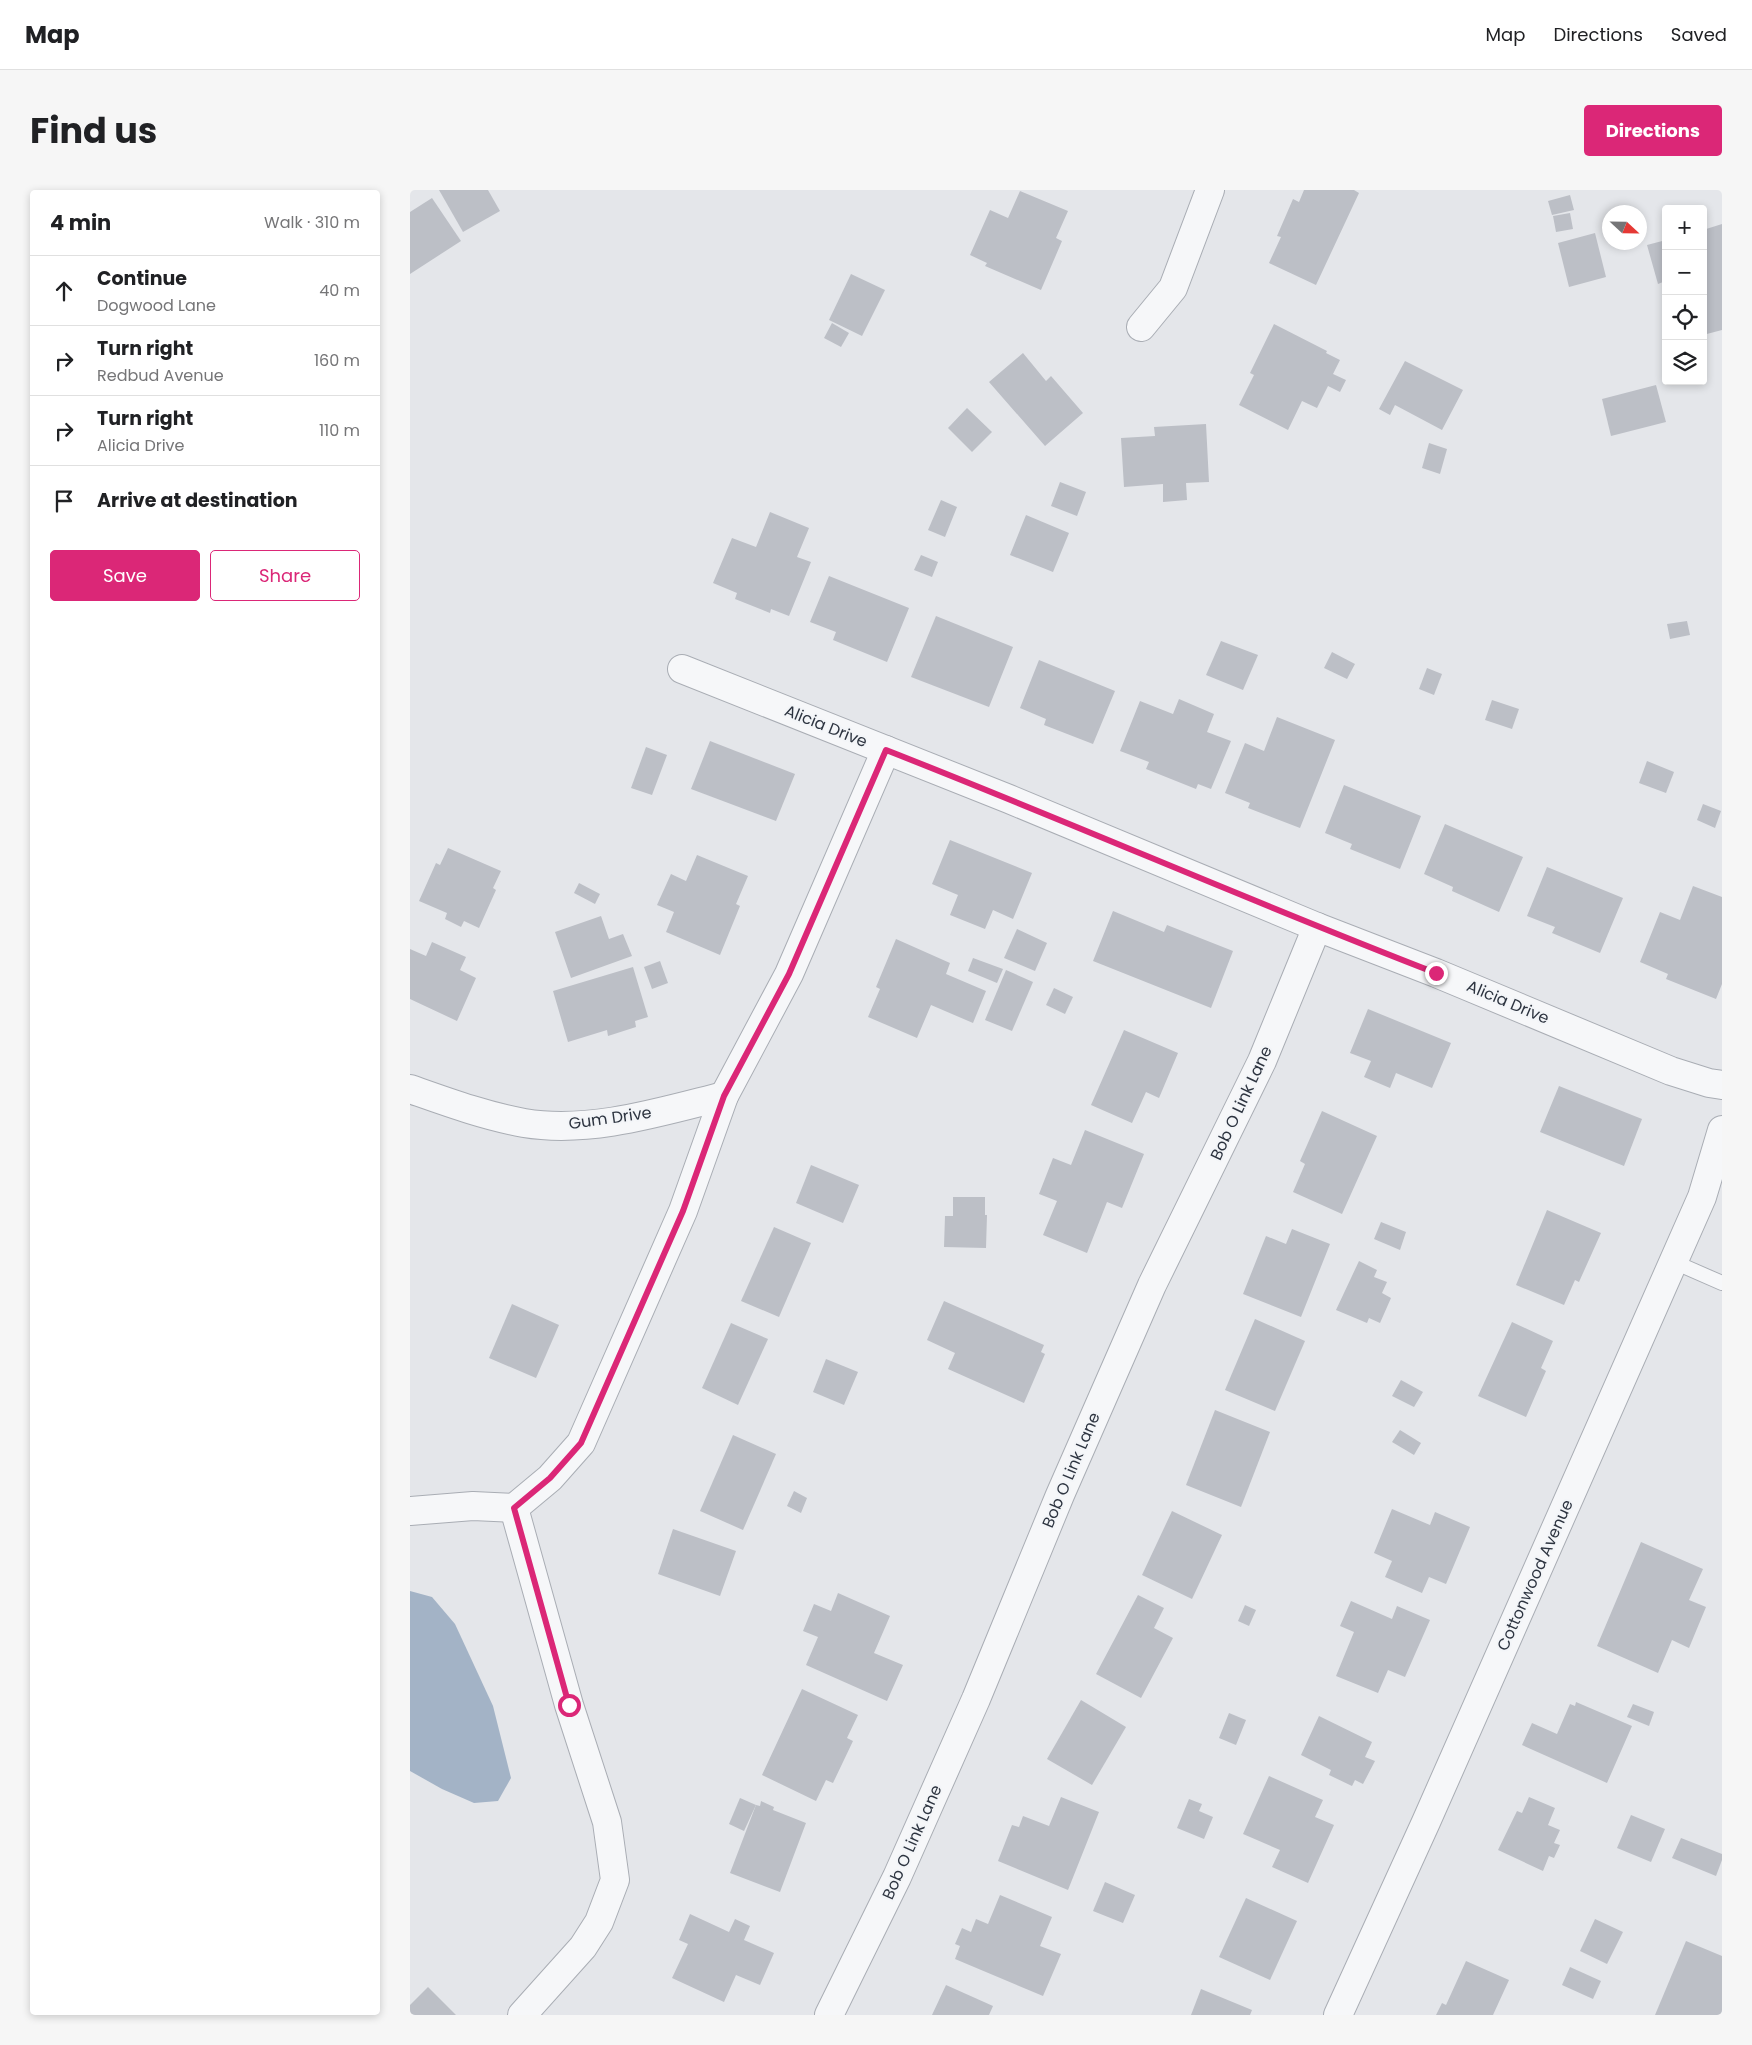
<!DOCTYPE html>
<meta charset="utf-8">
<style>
body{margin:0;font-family:Poppins,sans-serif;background:#f6f6f6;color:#202124}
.controls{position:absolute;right:15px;top:15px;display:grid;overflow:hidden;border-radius:5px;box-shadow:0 2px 8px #0003}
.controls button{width:45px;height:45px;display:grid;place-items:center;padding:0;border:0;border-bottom:1px solid #e0e0e0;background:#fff;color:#202124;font:25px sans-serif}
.compass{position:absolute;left:1192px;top:15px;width:45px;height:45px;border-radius:50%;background:#fff;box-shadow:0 2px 8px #0003;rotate:112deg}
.stop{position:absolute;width:15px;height:15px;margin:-11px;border:4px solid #db2777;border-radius:50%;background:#fff}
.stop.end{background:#db2777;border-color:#fff;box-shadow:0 1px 5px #0008}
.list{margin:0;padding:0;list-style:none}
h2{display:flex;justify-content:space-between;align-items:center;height:65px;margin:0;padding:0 20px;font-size:21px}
h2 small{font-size:16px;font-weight:400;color:#757577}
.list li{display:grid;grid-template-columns:32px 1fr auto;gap:15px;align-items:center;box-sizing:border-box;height:70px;padding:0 20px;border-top:1px solid #e0e0e0}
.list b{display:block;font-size:19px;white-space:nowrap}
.list p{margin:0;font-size:16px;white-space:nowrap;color:#757577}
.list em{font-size:16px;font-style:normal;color:#757577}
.actions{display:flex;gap:10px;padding:15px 20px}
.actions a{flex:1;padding:11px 0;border:1px solid #db2777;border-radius:5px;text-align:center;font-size:18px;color:#db2777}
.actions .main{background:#db2777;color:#fff}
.icon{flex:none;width:28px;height:28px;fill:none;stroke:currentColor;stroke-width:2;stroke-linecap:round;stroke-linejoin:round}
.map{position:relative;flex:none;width:1312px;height:1825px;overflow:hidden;border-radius:5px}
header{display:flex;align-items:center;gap:30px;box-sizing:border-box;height:70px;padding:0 25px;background:#fff;border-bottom:1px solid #e0e0e0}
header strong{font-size:24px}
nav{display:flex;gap:28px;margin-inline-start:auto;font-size:18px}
.intro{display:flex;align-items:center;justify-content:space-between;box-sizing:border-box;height:120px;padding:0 30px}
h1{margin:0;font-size:35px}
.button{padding:12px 22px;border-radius:5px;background:#db2777;color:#fff;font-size:18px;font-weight:700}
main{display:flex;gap:30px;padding:0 30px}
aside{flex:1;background:#fff;border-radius:5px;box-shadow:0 2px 8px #0003}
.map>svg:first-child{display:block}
.water{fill:#a3b3c6}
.building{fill:#bcbfc6}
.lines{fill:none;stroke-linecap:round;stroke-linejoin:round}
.lane-casing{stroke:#a9adb4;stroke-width:16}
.street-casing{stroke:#a9adb4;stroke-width:30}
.lane{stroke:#f6f7f9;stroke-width:14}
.street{stroke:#f6f7f9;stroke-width:28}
.route{stroke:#db2777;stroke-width:6}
.labels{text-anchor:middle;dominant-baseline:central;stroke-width:4;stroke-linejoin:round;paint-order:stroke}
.street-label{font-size:16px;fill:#2d3440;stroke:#f3f5f8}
</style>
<header>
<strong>Map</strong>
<nav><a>Map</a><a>Directions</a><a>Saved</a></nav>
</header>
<div class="intro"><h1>Find us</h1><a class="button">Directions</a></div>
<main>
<aside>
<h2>4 min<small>Walk · 310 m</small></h2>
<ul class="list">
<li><svg class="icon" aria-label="ahead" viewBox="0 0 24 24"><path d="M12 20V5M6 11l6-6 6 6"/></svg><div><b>Continue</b><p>Dogwood Lane</p></div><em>40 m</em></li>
<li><svg class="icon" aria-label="right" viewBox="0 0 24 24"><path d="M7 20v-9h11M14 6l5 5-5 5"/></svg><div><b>Turn right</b><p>Redbud Avenue</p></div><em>160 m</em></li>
<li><svg class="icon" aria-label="right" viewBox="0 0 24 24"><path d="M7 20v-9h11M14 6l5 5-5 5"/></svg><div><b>Turn right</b><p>Alicia Drive</p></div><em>110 m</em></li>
<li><svg class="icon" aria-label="arrive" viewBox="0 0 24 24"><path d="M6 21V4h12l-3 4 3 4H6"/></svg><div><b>Arrive at destination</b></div></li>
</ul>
<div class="actions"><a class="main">Save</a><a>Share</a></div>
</aside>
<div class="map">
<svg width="1312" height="1825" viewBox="0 0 1312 1825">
<rect width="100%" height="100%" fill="#e4e6ea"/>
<!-- water -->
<polygon class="water" points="0,1401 22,1407 45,1434 83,1516 101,1588 88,1611 64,1613 32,1599 0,1581"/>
<!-- building -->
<g class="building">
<polygon points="29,0 78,0 90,21 53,42"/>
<polygon points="894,0 944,0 949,3 906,95 859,73 871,47 867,46 883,9 889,12"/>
<polygon points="610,1 658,21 646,48 652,51 631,100 575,76 577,73 560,65 580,20 598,28"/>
<polygon points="1160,5 1164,20 1142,25 1138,11"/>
<polygon points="22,8 51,51 0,84 0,22"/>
<polygon points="1160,23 1163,39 1146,42 1143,26"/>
<polygon points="1312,34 1312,140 1293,145 1293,40"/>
<polygon points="1185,43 1196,87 1159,97 1148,53"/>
<polygon points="1256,50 1256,100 1255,100 1253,92 1248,94 1237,55"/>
<polygon points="441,84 475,100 452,146 419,130"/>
<polygon points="422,133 439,143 431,157 414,148"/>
<polygon points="864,134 917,161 916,163 930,170 923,184 936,190 930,202 918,196 907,218 892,211 878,240 829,215 844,185 840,183"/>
<polygon points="613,163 636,191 641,186 673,223 635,256 579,192"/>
<polygon points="995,171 1053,200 1032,240 985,215 980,225 969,219"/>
<polygon points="1246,195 1256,232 1201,246 1192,209"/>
<polygon points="557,218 582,242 562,262 538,238"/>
<polygon points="796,234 799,292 776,293 777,310 753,312 753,294 714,297 711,248 745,246 744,237"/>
<polygon points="1019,253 1037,259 1030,284 1012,278"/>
<polygon points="650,292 676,302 667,326 641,316"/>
<polygon points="531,310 547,317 535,347 518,340"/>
<polygon points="360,322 399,338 387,367 401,372 379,426 361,419 360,423 325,409 327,403 303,393 322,348 346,357"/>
<polygon points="616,325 659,343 643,382 600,365"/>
<polygon points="511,365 528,372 522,387 504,380"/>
<polygon points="419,386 499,418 477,472 423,450 426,442 400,432"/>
<polygon points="526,426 603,457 579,517 501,487"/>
<polygon points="1277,431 1280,445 1260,449 1257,434"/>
<polygon points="811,451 848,465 833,500 796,485"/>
<polygon points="922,462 945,474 937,489 914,478"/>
<polygon points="629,470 705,501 683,554 634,535 636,529 610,518"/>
<polygon points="1017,478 1032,484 1024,505 1009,499"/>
<polygon points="769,509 804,524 797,542 821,551 801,599 788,594 786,599 736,579 739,572 710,561 730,511 763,524"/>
<polygon points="1082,510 1109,519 1102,539 1075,530"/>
<polygon points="867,527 925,550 890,638 838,618 840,613 815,603 835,553 854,561"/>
<polygon points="300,551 385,584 366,631 281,599"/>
<polygon points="236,557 257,565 242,605 221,598"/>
<polygon points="1237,571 1264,582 1256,603 1229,593"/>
<polygon points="934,595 1011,626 990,679 940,659 942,654 915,643"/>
<polygon points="1293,614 1311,621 1305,638 1287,630"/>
<polygon points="1035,634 1113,667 1089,722 1042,701 1043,697 1014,684"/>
<polygon points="540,650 622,683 603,729 583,720 575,739 540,725 548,705 522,694"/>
<polygon points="38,658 91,681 83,698 86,700 69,738 54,731 51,737 35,729 37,723 9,711 26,673 30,675"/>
<polygon points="287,665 338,686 326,714 330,716 310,765 256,742 264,722 247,715 261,684 276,691"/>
<polygon points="1137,677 1213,708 1190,763 1142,743 1145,737 1117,726"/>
<polygon points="169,693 190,704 185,714 164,703"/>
<polygon points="1283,696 1312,707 1312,794 1306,809 1256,789 1258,784 1230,772 1250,722 1270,730"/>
<polygon points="703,721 754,742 757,735 823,761 801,818 683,771"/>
<polygon points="191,726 199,749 213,744 222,766 161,788 145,742"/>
<polygon points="607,739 637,753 625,781 594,768"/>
<polygon points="486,749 540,773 536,784 576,801 563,833 521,815 507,848 458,827 470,799 466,797"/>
<polygon points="22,752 56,767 50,780 66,788 47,831 0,809 0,759 16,766"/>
<polygon points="563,768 593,779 587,793 558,781"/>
<polygon points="250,771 258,793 242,799 234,777"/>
<polygon points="223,777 238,827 225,831 226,837 198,846 197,840 158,852 143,801"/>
<polygon points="596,780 623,792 602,841 575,830"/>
<polygon points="644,798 663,807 655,824 636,815"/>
<polygon points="958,819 1041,853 1022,898 986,883 980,898 954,887 961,871 940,863"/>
<polygon points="714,840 768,863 749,908 736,902 722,933 681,915"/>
<polygon points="1149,896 1232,929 1214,976 1130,942"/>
<polygon points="912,921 967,946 932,1024 883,1002 895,974 890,971"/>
<polygon points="675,940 734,964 712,1018 697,1012 677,1063 633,1045 647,1011 629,1004 643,968 661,975"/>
<polygon points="401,975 449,995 433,1033 386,1013"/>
<polygon points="543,1007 575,1007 575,1025 577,1025 576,1058 534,1057 535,1026 543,1026"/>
<polygon points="1137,1020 1191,1043 1169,1092 1165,1090 1154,1115 1106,1095"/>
<polygon points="971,1032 996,1042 990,1060 964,1049"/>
<polygon points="364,1037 401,1053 369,1127 331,1111"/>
<polygon points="882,1039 920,1054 891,1127 833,1104 856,1046 876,1054"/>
<polygon points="949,1071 967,1080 964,1087 977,1092 972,1103 981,1108 970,1133 959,1128 957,1133 926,1120"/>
<polygon points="534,1111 634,1155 631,1162 635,1164 614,1213 538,1179 545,1163 517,1150"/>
<polygon points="102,1114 149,1135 126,1188 79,1168"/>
<polygon points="845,1129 895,1151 865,1221 815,1200"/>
<polygon points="1102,1132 1143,1151 1131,1178 1136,1181 1116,1227 1068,1206"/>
<polygon points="321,1133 358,1149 328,1215 292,1198"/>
<polygon points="416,1169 448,1182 434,1215 403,1202"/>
<polygon points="991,1190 1013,1202 1004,1217 982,1206"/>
<polygon points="805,1220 860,1242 831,1317 776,1295"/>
<polygon points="990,1240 1011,1253 1004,1265 982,1252"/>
<polygon points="323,1245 366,1264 333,1340 290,1321"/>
<polygon points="384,1301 397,1308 391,1323 377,1316"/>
<polygon points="982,1319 1020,1335 1025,1322 1060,1337 1036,1394 1019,1387 1012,1403 975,1387 982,1371 964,1363"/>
<polygon points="762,1321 812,1345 782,1409 732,1385"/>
<polygon points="263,1339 326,1361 310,1406 248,1384"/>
<polygon points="1231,1352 1293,1379 1279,1410 1296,1417 1279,1458 1262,1450 1248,1483 1187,1456"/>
<polygon points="428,1403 480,1426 464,1463 493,1475 477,1511 396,1475 408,1447 393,1441 404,1414 421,1421"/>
<polygon points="728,1405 754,1418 744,1438 763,1448 731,1508 686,1484"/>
<polygon points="941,1411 982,1429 987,1416 1020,1430 995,1487 978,1480 968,1503 926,1486 944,1442 930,1436"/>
<polygon points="835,1415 846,1420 839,1436 828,1431"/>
<polygon points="392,1499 448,1525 437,1548 443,1551 423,1593 416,1590 406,1611 352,1585"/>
<polygon points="671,1510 716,1537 682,1595 637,1569"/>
<polygon points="1166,1512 1222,1536 1197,1593 1112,1555 1122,1533 1147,1544 1160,1514 1165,1516"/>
<polygon points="1223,1514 1244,1522 1239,1536 1217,1527"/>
<polygon points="819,1523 836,1530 826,1555 809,1548"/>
<polygon points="909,1526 962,1552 955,1567 965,1571 953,1594 945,1590 942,1596 919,1585 921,1580 891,1565"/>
<polygon points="859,1586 913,1610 905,1627 924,1635 898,1693 862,1677 870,1660 833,1644"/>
<polygon points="651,1607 689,1622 658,1700 588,1671 602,1635 609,1637 613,1626 639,1636"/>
<polygon points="1119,1607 1145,1618 1138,1635 1150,1640 1144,1653 1150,1655 1144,1668 1139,1666 1133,1681 1088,1660 1107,1621 1112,1623"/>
<polygon points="330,1608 346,1615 334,1641 319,1634"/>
<polygon points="779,1609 792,1614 789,1621 803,1627 794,1649 767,1638"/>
<polygon points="351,1611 364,1617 363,1620 396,1633 370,1702 320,1683 346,1615 350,1616"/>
<polygon points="1221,1625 1255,1639 1241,1672 1207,1658"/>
<polygon points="1271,1648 1312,1664 1312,1670 1306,1686 1262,1668"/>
<polygon points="695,1692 725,1705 713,1733 683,1721"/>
<polygon points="590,1705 642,1727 630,1756 651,1764 633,1806 545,1769 550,1756 545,1754 552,1738 561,1742 566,1729 578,1734"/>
<polygon points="836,1708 887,1731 860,1790 809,1767"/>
<polygon points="280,1724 319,1742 325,1729 340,1736 334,1750 364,1763 350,1795 326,1785 314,1812 262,1788 278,1754 269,1750"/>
<polygon points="1185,1729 1213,1742 1197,1774 1170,1761"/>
<polygon points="1276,1751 1312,1766 1312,1825 1245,1825"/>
<polygon points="1056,1771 1099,1790 1083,1825 1026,1825 1032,1813 1036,1815"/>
<polygon points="1160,1777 1191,1791 1183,1809 1152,1795"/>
<polygon points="536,1795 583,1816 579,1825 522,1825"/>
<polygon points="18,1797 46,1825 0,1825 0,1815"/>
<polygon points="791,1799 842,1820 840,1825 781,1825"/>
</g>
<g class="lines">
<!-- lane casing -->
<g class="lane-casing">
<polyline id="lane" points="1264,1072 1312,1093"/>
</g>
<!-- street casing -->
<g class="street-casing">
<g id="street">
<polyline points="731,137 763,98 800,0"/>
<polyline points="272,479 599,609 907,737 1026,783 1261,881 1299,893 1312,895"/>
<path d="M0 899C37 912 75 926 114 933 180 944 250 922 314 906"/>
<polyline points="104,1318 140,1288 171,1253 273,1021 314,906 379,784 476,560"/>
<polyline points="104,1318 159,1515 197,1632 205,1690 189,1732 173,1757 112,1825"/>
<polyline points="0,1321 63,1316 104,1318"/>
<polyline points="419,1825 487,1687 566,1509 650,1305 742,1095 852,871 907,737"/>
<polyline points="928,1825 1016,1632 1292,1007 1312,940"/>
</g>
</g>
<!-- lane -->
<use href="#lane" class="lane"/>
<!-- street -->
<use href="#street" class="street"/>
</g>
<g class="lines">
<!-- route -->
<path class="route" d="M159 1515 104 1318 140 1288 171 1253 273 1021 314 906 379 784 476 560C660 632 842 712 1026 783"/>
</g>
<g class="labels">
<!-- street labels -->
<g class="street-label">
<text transform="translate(416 536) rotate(22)">Alicia Drive</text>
<text transform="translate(1098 812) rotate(23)">Alicia Drive</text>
<text transform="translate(831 913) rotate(-65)">Bob O Link Lane</text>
<text transform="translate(200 928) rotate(-8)">Gum Drive</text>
<text transform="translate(661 1280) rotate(-67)">Bob O Link Lane</text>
<text transform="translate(1125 1385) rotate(-66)">Cottonwood Avenue</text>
<text transform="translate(502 1652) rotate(-66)">Bob O Link Lane</text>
</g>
</g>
</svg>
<div class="controls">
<button>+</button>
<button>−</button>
<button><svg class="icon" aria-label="locate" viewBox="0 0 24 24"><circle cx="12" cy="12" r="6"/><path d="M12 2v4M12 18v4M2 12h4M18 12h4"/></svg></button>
<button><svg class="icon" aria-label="layers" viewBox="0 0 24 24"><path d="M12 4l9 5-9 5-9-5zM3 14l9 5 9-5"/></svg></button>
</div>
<svg class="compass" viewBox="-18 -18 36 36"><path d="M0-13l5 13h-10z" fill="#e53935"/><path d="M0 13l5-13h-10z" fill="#757577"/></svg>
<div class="stop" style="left:159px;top:1515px"></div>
<div class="stop end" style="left:1026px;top:783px"></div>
</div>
</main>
